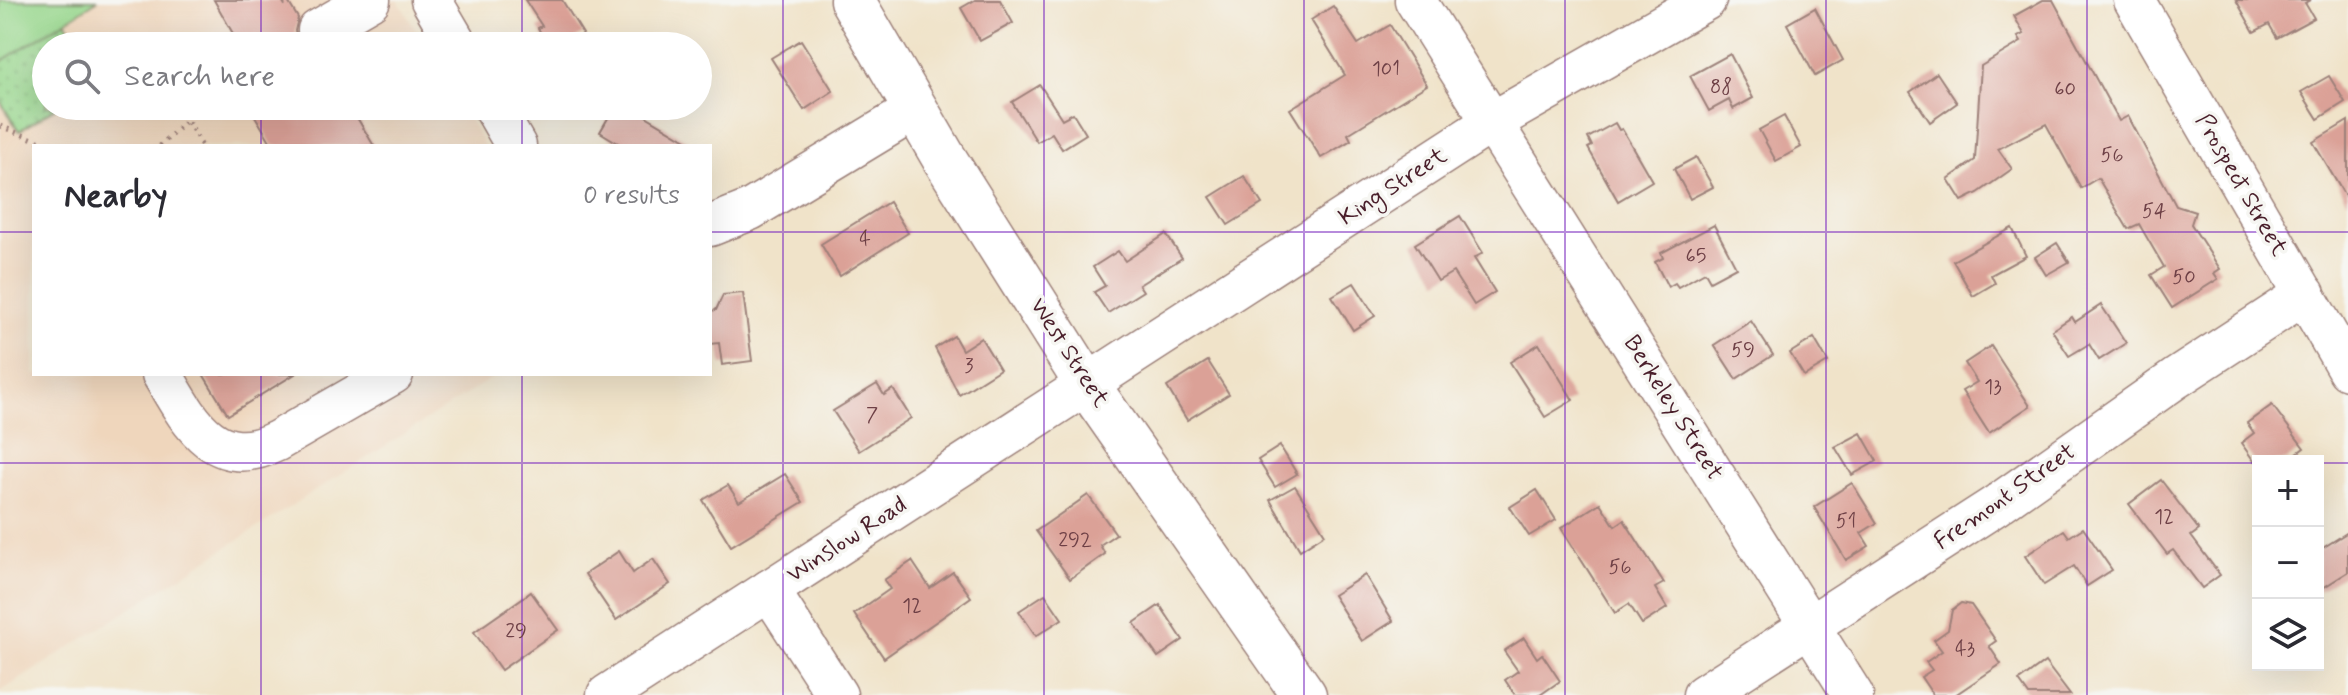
<!DOCTYPE html>
<meta charset="utf-8">
<style>
body{margin:0;font-family:Mynerve,sans-serif;background:#f7f7f7;color:#2b2b33}
.controls{position:absolute;right:24px;bottom:24px;display:grid;overflow:hidden;border-radius:0px;box-shadow:0 8px 32px #0002}
.controls button{width:72px;height:72px;display:grid;place-items:center;padding:0;border:0;border-bottom:2px solid #e1e1e2;background:#fff;color:#2b2b33;font:40px sans-serif}
.list{margin:0;padding:0;list-style:none}
h2{display:flex;justify-content:space-between;align-items:center;height:104px;margin:0;padding:0 32px;font-size:34px}
h2 small{font-size:26px;font-weight:400;color:#7c7c81}
.icon{flex:none;width:44px;height:44px;fill:none;stroke:currentColor;stroke-width:2;stroke-linecap:round;stroke-linejoin:round}
.map{position:relative;flex:none;width:2348px;height:695px;overflow:hidden}
.search{position:absolute;background:#fff;box-shadow:0 8px 32px #0002;left:32px;top:32px;width:680px;height:88px;display:flex;align-items:center;gap:20px;box-sizing:border-box;padding:0 28px;border-radius:44px;color:#7c7c81;font-size:30px}
.panel{position:absolute;background:#fff;box-shadow:0 8px 32px #0002;left:32px;top:144px;width:680px;height:232px;border-radius:0px}
.map>svg:first-child{display:block}
.built{fill:#efd6bc}
.park{fill:url(#park-dots);stroke:#717b5c;stroke-width:2}
.garden{fill:#98d78d;stroke:#717b5c;stroke-width:2}
.building{fill:#dba197}
.lines{fill:none;stroke-linecap:round;stroke-linejoin:round}
.minor-casing{stroke:#9d817a;stroke-width:43}
.major-casing{stroke:#9d817a;stroke-width:47}
.path{stroke:#9d817a;stroke-width:5;stroke-dasharray:2 6;stroke-linecap:butt}
.minor{stroke:#fff;stroke-width:40}
.major{stroke:#fff;stroke-width:44}
.grid{fill:none;stroke:#7b2cbf;stroke-width:2;stroke-opacity:0.55}
.labels{text-anchor:middle;dominant-baseline:central;stroke-width:7;stroke-linejoin:round;paint-order:stroke}
.number-label{font-size:20px;fill:#6e4046}
.street-label{font-size:24px;fill:#4a1f2b;stroke:#f6f6f2}
</style>
<div class="map">
<svg width="2348" height="695" viewBox="0 0 2348 695">
<defs>
<pattern id="park-dots" width="8" height="8" patternUnits="userSpaceOnUse" patternTransform="scale(2)"><rect width="8" height="8" fill="#98d78d"/><path d="M2 2h.1M6 6h.1" fill="none" stroke="#84b87a" stroke-width="1.8" stroke-linecap="round"/></pattern>
</defs>
<rect width="100%" height="100%" fill="#f6f6f2"/>
<filter id="ink" filterUnits="userSpaceOnUse"><feTurbulence type="fractalNoise" baseFrequency=".0125" numOctaves="2"/><feDisplacementMap in="SourceGraphic" scale="16" xChannelSelector="R" yChannelSelector="G"/><feConvolveMatrix kernelMatrix="1 2 1 2 8 2 1 2 1" color-interpolation-filters="sRGB"/></filter>
<filter id="wash" filterUnits="userSpaceOnUse"><feTurbulence type="fractalNoise" baseFrequency=".006" numOctaves="4" result="noise"/><feDisplacementMap in="SourceGraphic" scale="32" xChannelSelector="R" yChannelSelector="G"/><feGaussianBlur stdDeviation="1.8" result="paint"/><feColorMatrix in="noise" values="0 0 0 0 0 0 0 0 0 0 0 0 0 0 0 0 0 1.4 0 .05"/><feComposite in="paint" operator="in"/></filter>
<g filter="url(#wash)">
<rect width="100%" height="100%" fill="#f0e3c9"/>
<!-- built -->
<polygon class="built" points="0,0 398,0 425,46 46,46 46,106 461,106 485,146 34,146 34,374 498,374 0,692"/>
<!-- park -->
<polygon class="park" points="65,21 81,46 46,46 46,106 58,106 19,131 0,101 0,62"/>
<!-- garden -->
<polygon class="garden" points="0,0 97,0 97,1 0,62"/>
<g id="blocks">
<!-- building -->
<g class="building">
<polygon points="214,0 287,0 298,18 295,31 302,46 240,46"/>
<polygon points="525,0 562,0 583,34 563,46 548,46 538,28 542,26"/>
<polygon points="975,0 1000,0 1013,23 980,41 961,8"/>
<polygon points="2043,0 2053,0 2119,121 2128,116 2176,206 2195,212 2191,224 2220,269 2214,273 2218,279 2172,308 2151,275 2164,267 2139,224 2128,229 2098,178 2081,188 2046,124 1998,149 2012,169 1978,193 1962,201 1948,179 1975,160 1981,66 2021,42 2018,37 2024,34 2014,16"/>
<polygon points="2236,0 2311,0 2305,3 2314,18 2277,38 2269,24 2254,32"/>
<polygon points="1333,6 1358,44 1390,25 1427,85 1348,134 1351,140 1321,158 1290,109 1345,75 1311,20"/>
<polygon points="1815,8 1843,60 1815,76 1787,24"/>
<polygon points="801,40 833,91 804,110 771,58"/>
<polygon points="1730,54 1753,98 1733,109 1729,100 1709,111 1690,76"/>
<polygon points="1937,73 1957,103 1930,122 1910,92"/>
<polygon points="2329,76 2345,102 2318,119 2301,92"/>
<polygon points="1040,85 1062,119 1073,113 1086,134 1062,149 1052,133 1037,142 1012,102"/>
<polygon points="249,106 350,106 374,146 273,146"/>
<polygon points="615,106 629,106 696,146 623,146 600,132"/>
<polygon points="1784,116 1801,147 1776,161 1759,130"/>
<polygon points="2348,121 2348,201 2313,142"/>
<polygon points="1615,123 1619,130 1622,129 1652,181 1618,201 1588,148 1592,146 1588,138"/>
<polygon points="1696,157 1713,187 1690,199 1674,169"/>
<polygon points="1244,176 1262,204 1228,225 1210,197"/>
<polygon points="889,202 908,233 840,276 821,244"/>
<polygon points="1460,216 1483,253 1474,258 1495,292 1474,305 1453,272 1438,281 1415,244"/>
<polygon points="1714,225 1736,267 1710,281 1705,272 1678,287 1675,283 1668,287 1655,262 1663,258 1661,253"/>
<polygon points="2012,228 2026,256 1991,275 1995,283 1973,296 1953,261"/>
<polygon points="1166,234 1182,258 1139,285 1143,291 1108,313 1094,292 1105,286 1093,267 1118,251 1125,261"/>
<polygon points="2057,243 2069,262 2046,275 2035,257"/>
<polygon points="1354,283 1375,316 1353,330 1332,296"/>
<polygon points="743,293 752,361 722,365 719,343 710,344 710,311 716,310 723,295"/>
<polygon points="2101,305 2126,343 2099,360 2089,344 2069,356 2052,330 2072,317 2075,322"/>
<polygon points="1751,321 1773,355 1736,379 1714,345"/>
<polygon points="954,336 962,350 981,338 1000,369 959,395 935,348"/>
<polygon points="1814,338 1828,362 1804,376 1790,353"/>
<polygon points="1539,344 1573,400 1545,417 1510,362"/>
<polygon points="1991,346 2030,406 1989,433 1962,391 1977,382 1965,363"/>
<polygon points="1208,361 1229,394 1187,420 1167,387"/>
<polygon points="203,374 295,374 228,415"/>
<polygon points="877,384 884,395 893,389 911,418 859,451 833,411"/>
<polygon points="2272,405 2304,448 2286,461 2254,461 2241,443 2254,433 2247,423"/>
<polygon points="1861,433 1877,461 1852,475 1835,447"/>
<polygon points="1280,446 1297,474 1275,487 1258,460"/>
<polygon points="785,474 803,502 731,546 703,500 728,485 739,502"/>
<polygon points="2161,480 2199,530 2191,536 2220,575 2202,588 2173,550 2167,554 2129,504"/>
<polygon points="1852,483 1877,523 1861,533 1869,546 1846,560 1814,507"/>
<polygon points="1295,486 1325,534 1300,550 1270,500"/>
<polygon points="1537,490 1556,520 1529,536 1510,507"/>
<polygon points="1088,495 1116,534 1100,545 1105,554 1070,579 1036,531"/>
<polygon points="1600,503 1615,526 1624,520 1664,583 1655,588 1667,608 1642,624 1629,604 1615,613 1561,528"/>
<polygon points="2083,528 2112,570 2087,586 2074,566 2044,585 2025,556 2064,530 2069,537"/>
<polygon points="2348,532 2348,572 2318,591 2318,551"/>
<polygon points="619,551 633,573 653,559 670,584 616,620 585,574"/>
<polygon points="912,561 930,588 953,572 971,597 884,658 854,614 890,589 884,580"/>
<polygon points="1365,575 1393,621 1362,641 1333,595"/>
<polygon points="531,592 558,630 501,670 474,632"/>
<polygon points="1045,594 1062,619 1036,636 1019,611"/>
<polygon points="1961,603 1971,605 1996,641 1989,646 2001,664 1955,695 1933,695 1921,677 1932,670 1926,662 1942,651 1934,640 1948,630 1952,610"/>
<polygon points="1160,605 1183,640 1158,657 1134,623"/>
<polygon points="1524,638 1537,658 1542,654 1560,681 1540,695 1515,695 1505,680 1518,671 1504,651"/>
<polygon points="2045,662 2070,695 2029,695 2019,681"/>
</g>
</g>
</g>
<g filter="url(#ink)">
<use href="#blocks" fill-opacity="0" stroke="#9d817a" stroke-width="2"/>
<g class="lines">
<!-- minor casing -->
<g class="minor-casing">
<g id="minor">
<polyline points="431,0 458,46"/>
<polyline points="1415,0 1853,695"/>
<polyline points="2134,0 2348,370"/>
<polyline points="318,30 370,0"/>
<polyline points="493,106 516,146"/>
<polyline points="710,226 750,210 915,110"/>
<path d="M162 374C189 420 214 472 277 441L393 374"/>
<polyline points="769,590 837,695"/>
<polyline points="607,695 1494,121 1706,0"/>
<polyline points="1703,695 1995,506 2175,379 2305,294"/>
</g>
</g>
<!-- major casing -->
<g class="major-casing">
<polyline id="major" points="852,0 944,158 1088,386 1304,695"/>
</g>
<!-- path -->
<g class="path">
<polyline points="283,4 290,0"/>
<polyline points="0,126 51,146"/>
<polyline points="160,146 187,120 202,146"/>
</g>
<!-- minor -->
<use href="#minor" class="minor"/>
<!-- major -->
<use href="#major" class="major"/>
</g>
</g>
<!-- grid -->
<path class="grid" d="M261 0V46M522 0V46M783 0V695M1044 0V695M1304 0V695M1565 0V695M1826 0V695M2087 0V695M261 106V146M522 106V146M0 232H34M710 232H2348M261 374V695M522 374V695M0 463H2258M2318 463H2348"/>
<g class="labels">
<!-- number labels -->
<g class="number-label">
<text x="1386" y="69">101</text>
<text x="1721" y="87">88</text>
<text x="2065" y="89">60</text>
<text x="2112" y="155">56</text>
<text x="2154" y="211">54</text>
<text x="865" y="239">4</text>
<text x="1696" y="256">65</text>
<text x="2184" y="277">50</text>
<text x="1743" y="350">59</text>
<text x="969" y="366">3</text>
<text x="1993" y="387">13</text>
<text x="872" y="415">7</text>
<text x="2164" y="517">12</text>
<text x="1846" y="521">51</text>
<text x="1075" y="540">292</text>
<text x="1620" y="567">56</text>
<text x="912" y="606">12</text>
<text x="516" y="631">29</text>
<text x="1965" y="649">43</text>
</g>
<!-- street labels -->
<g class="street-label">
<text transform="translate(2241 185) rotate(60)">Prospect Street</text>
<text transform="translate(1393 187) rotate(-33)">King Street</text>
<text transform="translate(1069 353) rotate(57)">West Street</text>
<text transform="translate(1673 408) rotate(58)">Berkeley Street</text>
<text transform="translate(2005 497) rotate(-35)">Fremont Street</text>
<text transform="translate(847 540) rotate(-33)">Winslow Road</text>
</g>
</g>
</svg>
<div class="controls">
<button>+</button>
<button>−</button>
<button><svg class="icon" aria-label="layers" viewBox="0 0 24 24"><path d="M12 4l9 5-9 5-9-5zM3 14l9 5 9-5"/></svg></button>
</div>
<div class="search"><svg class="icon" aria-label="search" viewBox="0 0 24 24"><circle cx="10" cy="10" r="6"/><path d="M15 15l6 6"/></svg>Search here</div>
<section class="panel">
<h2>Nearby<small>0 results</small></h2>
<ul class="list">
</ul>
</section>
</div>
